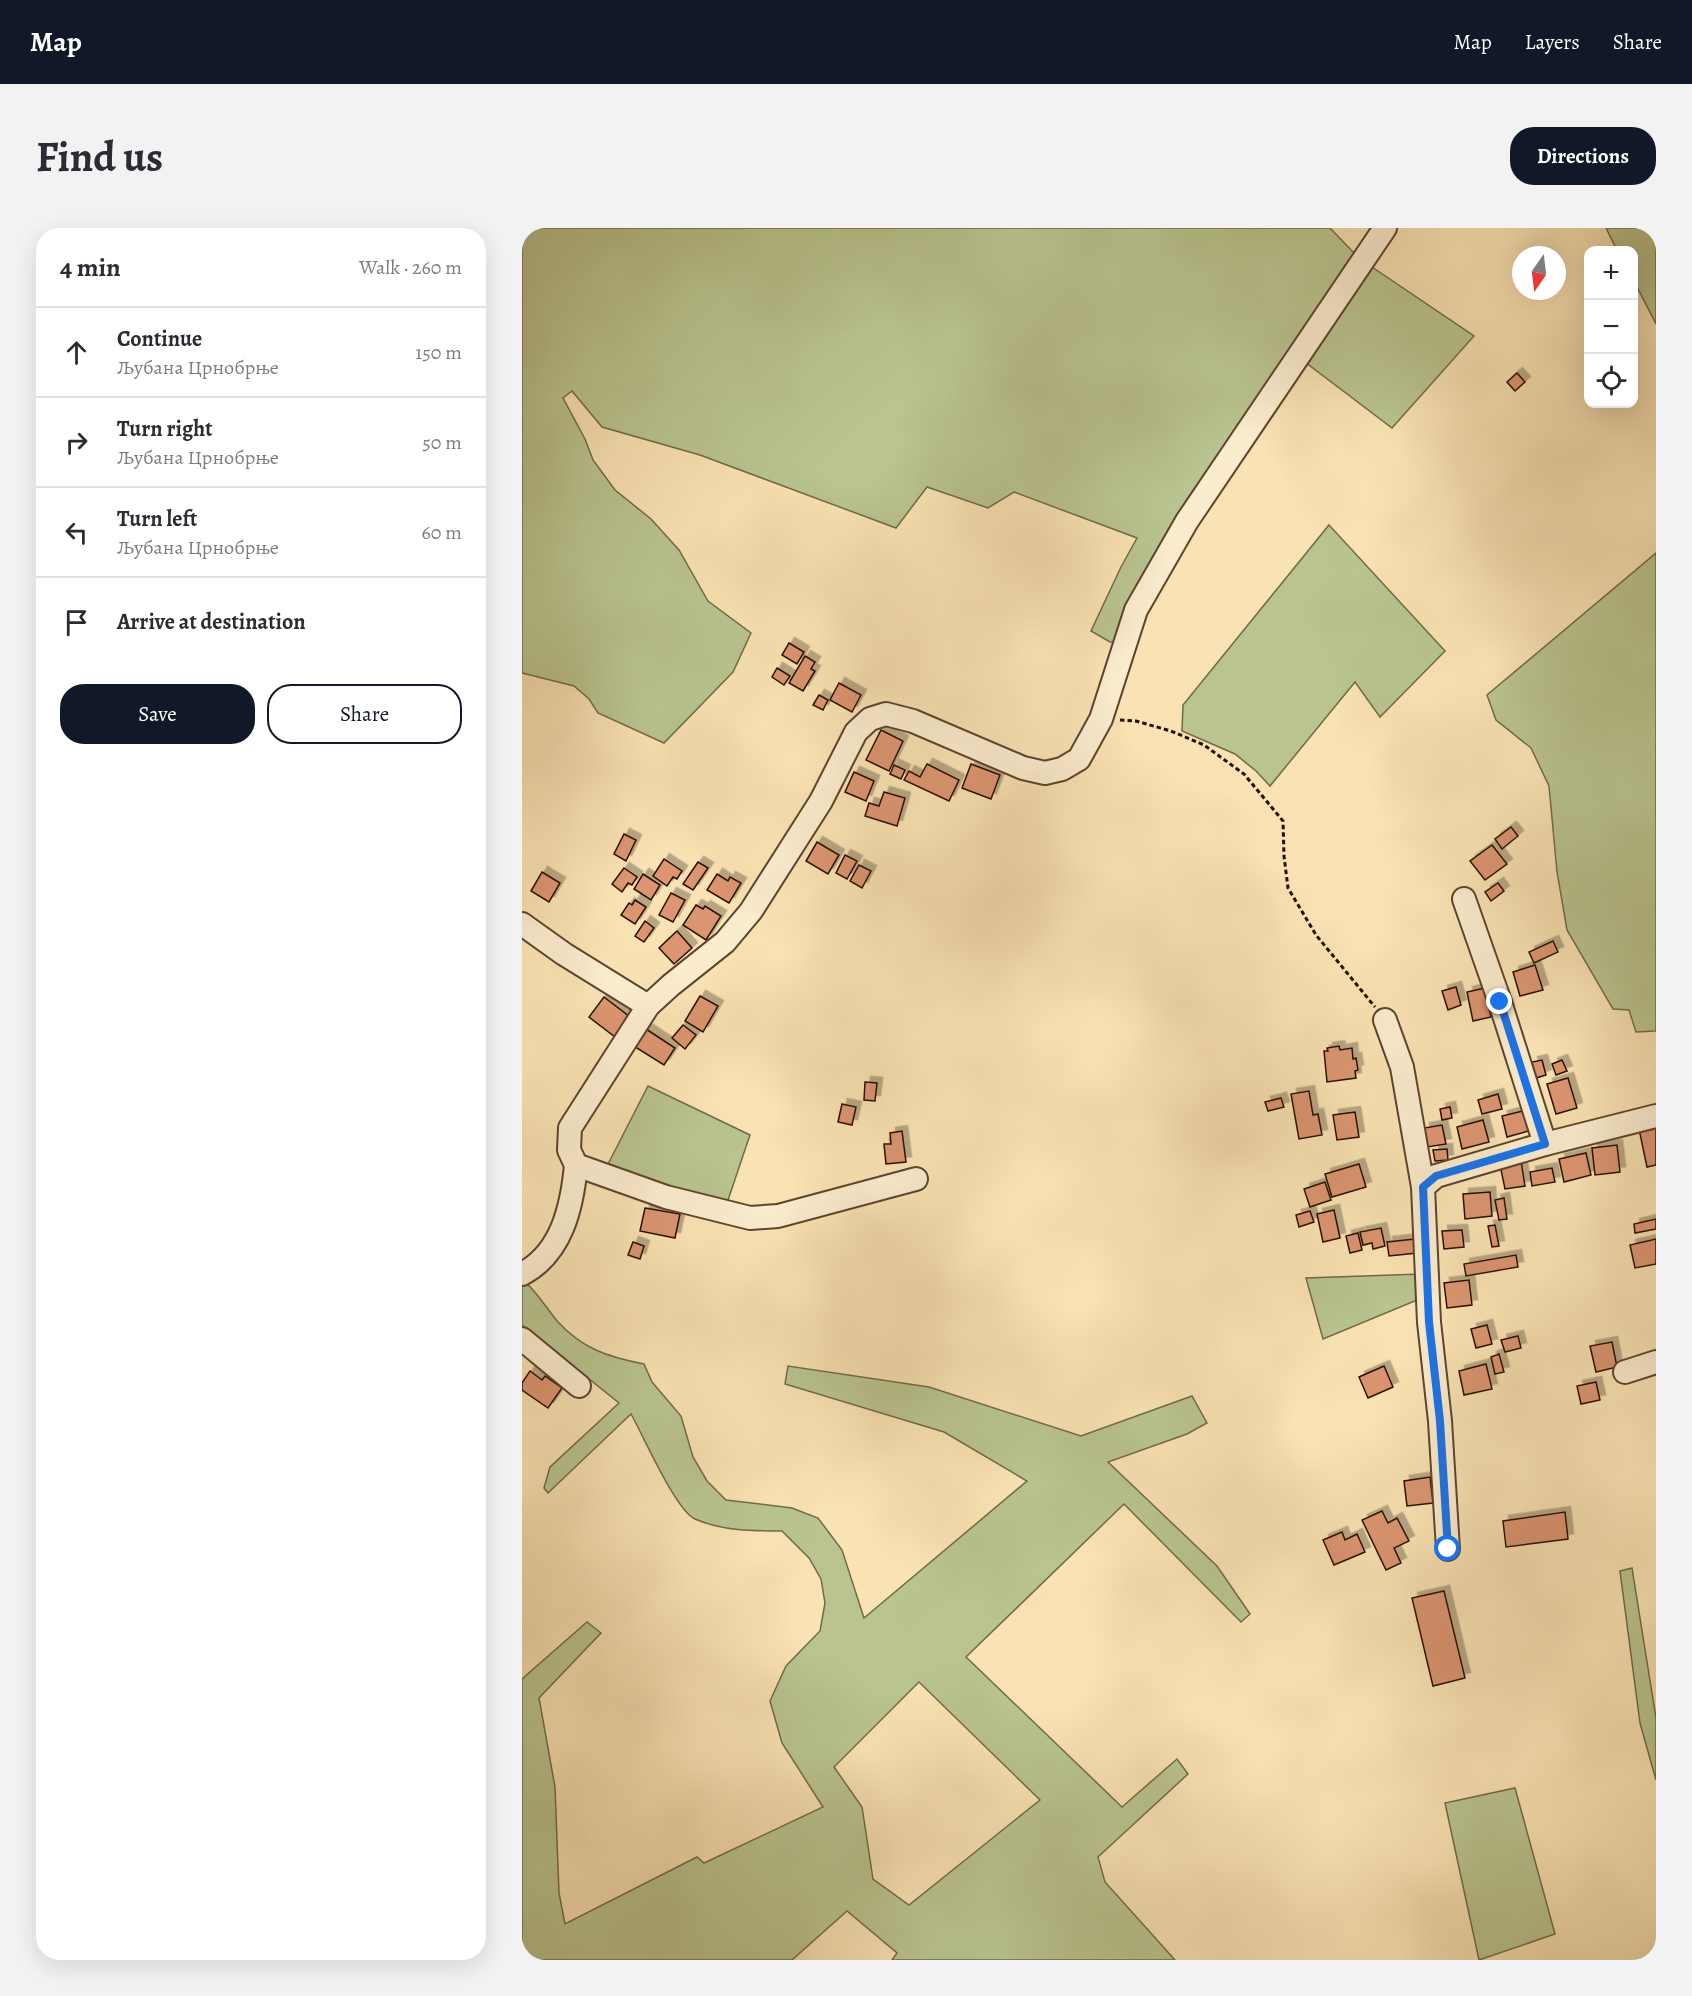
<!DOCTYPE html>
<meta charset="utf-8">
<style>
body{margin:0;font-family:Alegreya,serif;background:#f2f2f3;color:#2b2b33}
.controls{position:absolute;right:18px;top:18px;display:grid;overflow:hidden;border-radius:12px;box-shadow:0 6px 24px #0002}
.controls button{width:54px;height:54px;display:grid;place-items:center;padding:0;border:0;border-bottom:2px solid #e1e1e2;background:#fff;color:#2b2b33;font:30px sans-serif}
.compass{position:absolute;left:990px;top:18px;width:54px;height:54px;border-radius:50%;background:#fff;box-shadow:0 6px 24px #0002;rotate:194deg}
.stop{position:absolute;width:18px;height:18px;margin:-14px;border:4px solid #1a73e8;border-radius:50%;background:#fff}
.stop.end{background:#1a73e8;border-color:#fff;box-shadow:0 2px 6px #0008}
.list{margin:0;padding:0;list-style:none}
h2{display:flex;justify-content:space-between;align-items:center;height:78px;margin:0;padding:0 24px;font-size:26px}
h2 small{font-size:20px;font-weight:400;color:#7c7c81}
.list li{display:grid;grid-template-columns:39px 1fr auto;gap:18px;align-items:center;box-sizing:border-box;height:90px;padding:0 24px;border-top:2px solid #e1e1e2}
.list b{display:block;font-size:22px;white-space:nowrap}
.list p{margin:0;font-size:20px;white-space:nowrap;color:#7c7c81}
.list em{font-size:20px;font-style:normal;color:#7c7c81}
.actions{display:flex;gap:12px;padding:18px 24px}
.actions a{flex:1;padding:14px 0;border:2px solid #111827;border-radius:24px;text-align:center;font-size:21px;color:#111827}
.actions .main{background:#111827;color:#fff}
.icon{flex:none;width:33px;height:33px;fill:none;stroke:currentColor;stroke-width:2;stroke-linecap:round;stroke-linejoin:round}
.map{position:relative;flex:none;width:1134px;height:1732px;overflow:hidden;border-radius:24px}
header{display:flex;align-items:center;gap:36px;box-sizing:border-box;height:84px;padding:0 30px;background:#111827;color:#fff}
header strong{font-size:28px}
nav{display:flex;gap:33px;margin-inline-start:auto;font-size:21px}
.intro{display:flex;align-items:center;justify-content:space-between;box-sizing:border-box;height:144px;padding:0 36px}
h1{margin:0;font-size:42px}
.button{padding:15px 27px;border-radius:24px;background:#111827;color:#fff;font-size:21px;font-weight:700}
main{display:flex;gap:36px;padding:0 36px}
aside{flex:1;background:#fff;border-radius:24px;box-shadow:0 6px 24px #0002}
.map>svg:first-child{display:block}
.green{fill:#b9c490;stroke:#716a48;stroke-width:1.5;fill-rule:evenodd}
.building{fill:#db956f;stroke:#290f01;stroke-width:1.5;filter:url(#shadow)}
.lines{fill:none;stroke-linecap:round;stroke-linejoin:round}
.minor-casing{stroke:#5d442e;stroke-width:26}
.path{stroke:#290f01;stroke-width:3;stroke-dasharray:4.5 3;stroke-linecap:butt}
.minor{stroke:#fbecce;stroke-width:22}
.route{stroke:#1a73e8;stroke-width:8}
</style>
<header>
<strong>Map</strong>
<nav><a>Map</a><a>Layers</a><a>Share</a></nav>
</header>
<div class="intro"><h1>Find us</h1><a class="button">Directions</a></div>
<main>
<aside>
<h2>4 min<small>Walk · 260 m</small></h2>
<ul class="list">
<li><svg class="icon" aria-label="ahead" viewBox="0 0 24 24"><path d="M12 20V5M6 11l6-6 6 6"/></svg><div><b>Continue</b><p>Љубана Црнобрње</p></div><em>150 m</em></li>
<li><svg class="icon" aria-label="right" viewBox="0 0 24 24"><path d="M7 20v-9h11M14 6l5 5-5 5"/></svg><div><b>Turn right</b><p>Љубана Црнобрње</p></div><em>50 m</em></li>
<li><svg class="icon" aria-label="left" viewBox="0 0 24 24"><path d="M17 20v-9H6M10 6l-5 5 5 5"/></svg><div><b>Turn left</b><p>Љубана Црнобрње</p></div><em>60 m</em></li>
<li><svg class="icon" aria-label="arrive" viewBox="0 0 24 24"><path d="M6 21V4h12l-3 4 3 4H6"/></svg><div><b>Arrive at destination</b></div></li>
</ul>
<div class="actions"><a class="main">Save</a><a>Share</a></div>
</aside>
<div class="map">
<svg width="1134" height="1732" viewBox="0 0 1134 1732">
<defs>
<filter id="shadow"><feDropShadow dx="5.5" dy="-5.5" stdDeviation="0" flood-color="#0004"/></filter>
</defs>
<rect width="100%" height="100%" fill="#f9e2b3"/>
<filter id="stains"><feTurbulence type="fractalNoise" baseFrequency=".00333" numOctaves="4"/><feColorMatrix values="0 0 0 0 .2 0 0 0 0 .09 0 0 0 0 .02 0 0 0 .5 -.17"/></filter>
<radialGradient id="worn" r=".72"><stop offset=".6" stop-color="#630" stop-opacity="0"/><stop offset="1" stop-color="#630" stop-opacity=".3"/></radialGradient>
<!-- green -->
<g class="green">
<polygon points="0,0 808,0 834,27 594,414 588,414 569,403 599,339 615,310 492,264 466,280 405,259 374,300 178,227 80,199 50,163 41,170 63,211 71,232 93,262 129,291 157,322 186,373 229,405 211,444 142,515 76,485 67,471 52,458 0,445"/>
<polygon points="1084,0 1134,0 1134,96 1112,53 1112,22 1095,22"/>
<polygon points="847,37 952,108 870,200 783,134"/>
<polygon points="807,297 923,423 858,489 833,454 748,558 734,543 713,526 660,503 661,477"/>
<polygon points="1134,325 1134,803 1114,804 1107,782 1091,781 1045,702 1035,644 1027,558 1009,520 974,492 965,467"/>
<polygon points="126,858 228,907 204,978 83,942"/>
<polygon points="899,1046 900,1070 801,1111 784,1050"/>
<path d="M0 1051C14 1062 24 1080 36 1094 61 1121 86 1129 122 1136L130 1154 159 1188 171 1229 185 1253 204 1272 270 1280 296 1290 320 1322 342 1390 505 1253 422 1204 263 1156 266 1138 407 1159 559 1208 670 1168 685 1195 665 1206 586 1234 695 1338 728 1386 719 1394 602 1276 444 1429 600 1579 655 1531 666 1546 576 1629 583 1654 653 1732H370L375 1725 325 1683 270 1732H0V1451L65 1394 79 1405 17 1470 33 1559 37 1665 43 1696 175 1629 182 1635 301 1579 260 1515 248 1473 264 1438 298 1403 303 1375 299 1351 287 1330 260 1303C231 1303 200 1303 173 1291 154 1283 121 1207 109 1186L26 1265 22 1260 28 1239 97 1175 0 1097ZM397 1454 518 1572 387 1677 351 1651 340 1579 312 1539Z"/>
<polygon points="1110,1340 1134,1490 1134,1552 1118,1495 1098,1343"/>
<polygon points="993,1560 1033,1706 957,1732 923,1575"/>
</g>
<!-- building -->
<g class="building">
<polygon points="995,145 1003,154 993,163 985,154"/>
<polygon points="267,415 282,424 275,436 260,427"/>
<polygon points="283,428 293,434 289,441 293,443 281,463 267,455"/>
<polygon points="255,440 268,448 262,457 250,449"/>
<polygon points="317,455 339,467 330,484 308,472"/>
<polygon points="297,467 306,472 301,482 291,477"/>
<polygon points="359,502 381,513 367,543 344,532"/>
<polygon points="405,536 437,552 427,573 382,552 387,543 398,549"/>
<polygon points="449,536 478,547 469,571 440,560"/>
<polygon points="372,537 383,542 379,551 368,546"/>
<polygon points="332,544 352,553 344,573 323,564"/>
<polygon points="362,564 383,570 375,598 343,588 347,575 357,578"/>
<polygon points="989,599 996,608 980,621 973,611"/>
<polygon points="102,606 114,612 104,633 92,626"/>
<polygon points="295,614 317,627 306,646 284,633"/>
<polygon points="970,617 985,636 963,652 948,633"/>
<polygon points="323,627 335,633 325,651 314,645"/>
<polygon points="142,631 160,643 155,651 151,649 145,658 131,648"/>
<polygon points="176,634 186,640 171,662 161,656"/>
<polygon points="337,637 349,643 340,660 328,653"/>
<polygon points="102,640 115,649 110,657 106,655 100,664 90,656"/>
<polygon points="20,644 38,655 27,674 9,663"/>
<polygon points="121,646 138,657 129,672 112,661"/>
<polygon points="195,646 206,653 208,649 219,655 207,675 185,662"/>
<polygon points="976,655 982,663 969,673 963,664"/>
<polygon points="149,665 163,672 151,694 137,687"/>
<polygon points="113,672 124,679 113,696 99,687 107,675 110,677"/>
<polygon points="174,677 181,681 183,678 199,688 184,712 161,697"/>
<polygon points="123,693 132,700 122,714 113,708"/>
<polygon points="155,703 170,720 152,736 137,720"/>
<polygon points="1031,713 1036,724 1012,735 1007,724"/>
<polygon points="1013,737 1021,762 998,768 991,744"/>
<polygon points="934,759 939,777 926,782 920,763"/>
<polygon points="963,760 969,789 951,793 945,764"/>
<polygon points="178,768 196,778 181,804 163,793"/>
<polygon points="82,769 108,789 93,809 67,789"/>
<polygon points="161,797 174,807 163,821 150,810"/>
<polygon points="121,799 153,820 142,837 110,817"/>
<polygon points="817,818 818,822 830,820 831,831 834,830 836,842 833,843 834,850 805,854 802,823 806,823 805,820"/>
<polygon points="1020,832 1024,847 1014,850 1010,834"/>
<polygon points="1040,832 1045,843 1034,847 1030,836"/>
<polygon points="1046,850 1055,880 1034,886 1025,856"/>
<polygon points="343,854 355,855 353,873 342,872"/>
<polygon points="787,863 791,887 796,886 800,907 777,911 769,866"/>
<polygon points="976,866 980,881 960,886 956,872"/>
<polygon points="759,870 762,879 746,883 743,874"/>
<polygon points="320,876 334,879 330,897 316,894"/>
<polygon points="928,879 930,890 920,892 918,881"/>
<polygon points="1005,882 1010,902 985,909 980,888"/>
<polygon points="833,884 837,909 815,912 811,887"/>
<polygon points="961,892 967,914 940,921 935,899"/>
<polygon points="920,897 924,916 905,919 902,900"/>
<polygon points="1134,897 1134,937 1125,939 1117,901"/>
<polygon points="380,903 384,934 364,936 362,916 369,916 368,905"/>
<polygon points="1095,917 1098,944 1073,947 1070,920"/>
<polygon points="925,921 926,932 913,933 911,922"/>
<polygon points="1064,925 1069,947 1042,954 1037,931"/>
<polygon points="999,933 1003,958 983,961 978,937"/>
<polygon points="837,936 844,959 810,969 803,946"/>
<polygon points="1030,940 1033,954 1010,958 1008,944"/>
<polygon points="803,954 809,972 788,979 782,961"/>
<polygon points="968,964 970,988 943,991 941,966"/>
<polygon points="982,970 985,991 977,992 973,972"/>
<polygon points="123,980 158,986 153,1010 118,1003"/>
<polygon points="812,982 818,1010 801,1014 795,986"/>
<polygon points="788,983 792,994 777,999 774,987"/>
<polygon points="1134,991 1134,1001 1113,1005 1112,996"/>
<polygon points="973,997 977,1018 970,1019 966,998"/>
<polygon points="859,1000 863,1018 851,1021 850,1015 841,1017 838,1004"/>
<polygon points="940,1002 942,1019 922,1021 920,1003"/>
<polygon points="836,1005 840,1022 828,1025 824,1008"/>
<polygon points="893,1011 895,1025 867,1028 865,1014"/>
<polygon points="1134,1011 1134,1036 1113,1040 1108,1017"/>
<polygon points="111,1014 122,1018 118,1031 106,1027"/>
<polygon points="994,1027 996,1039 944,1048 942,1036"/>
<polygon points="947,1052 950,1077 925,1080 922,1055"/>
<polygon points="965,1097 970,1116 954,1120 949,1101"/>
<polygon points="996,1108 999,1120 983,1124 979,1112"/>
<polygon points="1090,1114 1095,1139 1074,1144 1068,1118"/>
<polygon points="977,1126 982,1144 973,1146 969,1129"/>
<polygon points="964,1136 970,1161 942,1167 937,1143"/>
<polygon points="862,1138 871,1159 846,1170 837,1149"/>
<polygon points="8,1143 20,1152 23,1148 40,1160 26,1180 0,1162 0,1155"/>
<polygon points="1074,1154 1078,1172 1059,1176 1055,1158"/>
<polygon points="908,1249 911,1275 885,1278 882,1253"/>
<polygon points="860,1283 866,1295 875,1290 887,1313 872,1320 879,1335 864,1342 840,1292"/>
<polygon points="1043,1284 1046,1311 984,1319 981,1293"/>
<polygon points="820,1304 823,1312 835,1306 843,1324 812,1337 801,1312"/>
<polygon points="922,1363 943,1450 911,1458 890,1370"/>
</g>
<g class="lines">
<!-- minor casing -->
<g class="minor-casing">
<g id="minor">
<polyline points="942,671 978,774 1023,916"/>
<polyline points="0,696 42,726 126,778"/>
<polyline points="863,792 880,839 901,959 907,1094 918,1193 926,1321"/>
<polyline points="394,951 256,988 228,990 144,969 54,937 47,922 48,900 126,778 149,757 203,714 229,683 299,573 334,504 348,491 364,486 391,493 501,540 523,545 540,541 557,531 579,491 614,382 665,293 863,0"/>
<polyline points="901,959 914,948 1023,916 1134,888"/>
<path d="M0 1046C40 1025 50 979 54 937"/>
<polyline points="0,1111 57,1158"/>
<polyline points="1103,1144 1134,1134"/>
</g>
</g>
<!-- path -->
<polyline class="path" points="598,492 614,493 649,503 682,517 722,546 761,593 762,628 766,660 794,707 853,779"/>
<!-- minor -->
<use href="#minor" class="minor"/>
</g>
<g class="lines">
<!-- route -->
<polyline class="route" points="926,1321 918,1193 907,1094 901,959 914,948 1023,916 978,774"/>
</g>
<rect width="100%" height="100%" filter="url(#stains)"/>
<rect width="100%" height="100%" fill="url(#worn)"/>
</svg>
<div class="controls">
<button>+</button>
<button>−</button>
<button><svg class="icon" aria-label="locate" viewBox="0 0 24 24"><circle cx="12" cy="12" r="6"/><path d="M12 2v4M12 18v4M2 12h4M18 12h4"/></svg></button>
</div>
<svg class="compass" viewBox="-18 -18 36 36"><path d="M0-13l5 13h-10z" fill="#e53935"/><path d="M0 13l5-13h-10z" fill="#7c7c81"/></svg>
<div class="stop" style="left:926px;top:1321px"></div>
<div class="stop end" style="left:978px;top:774px"></div>
</div>
</main>
